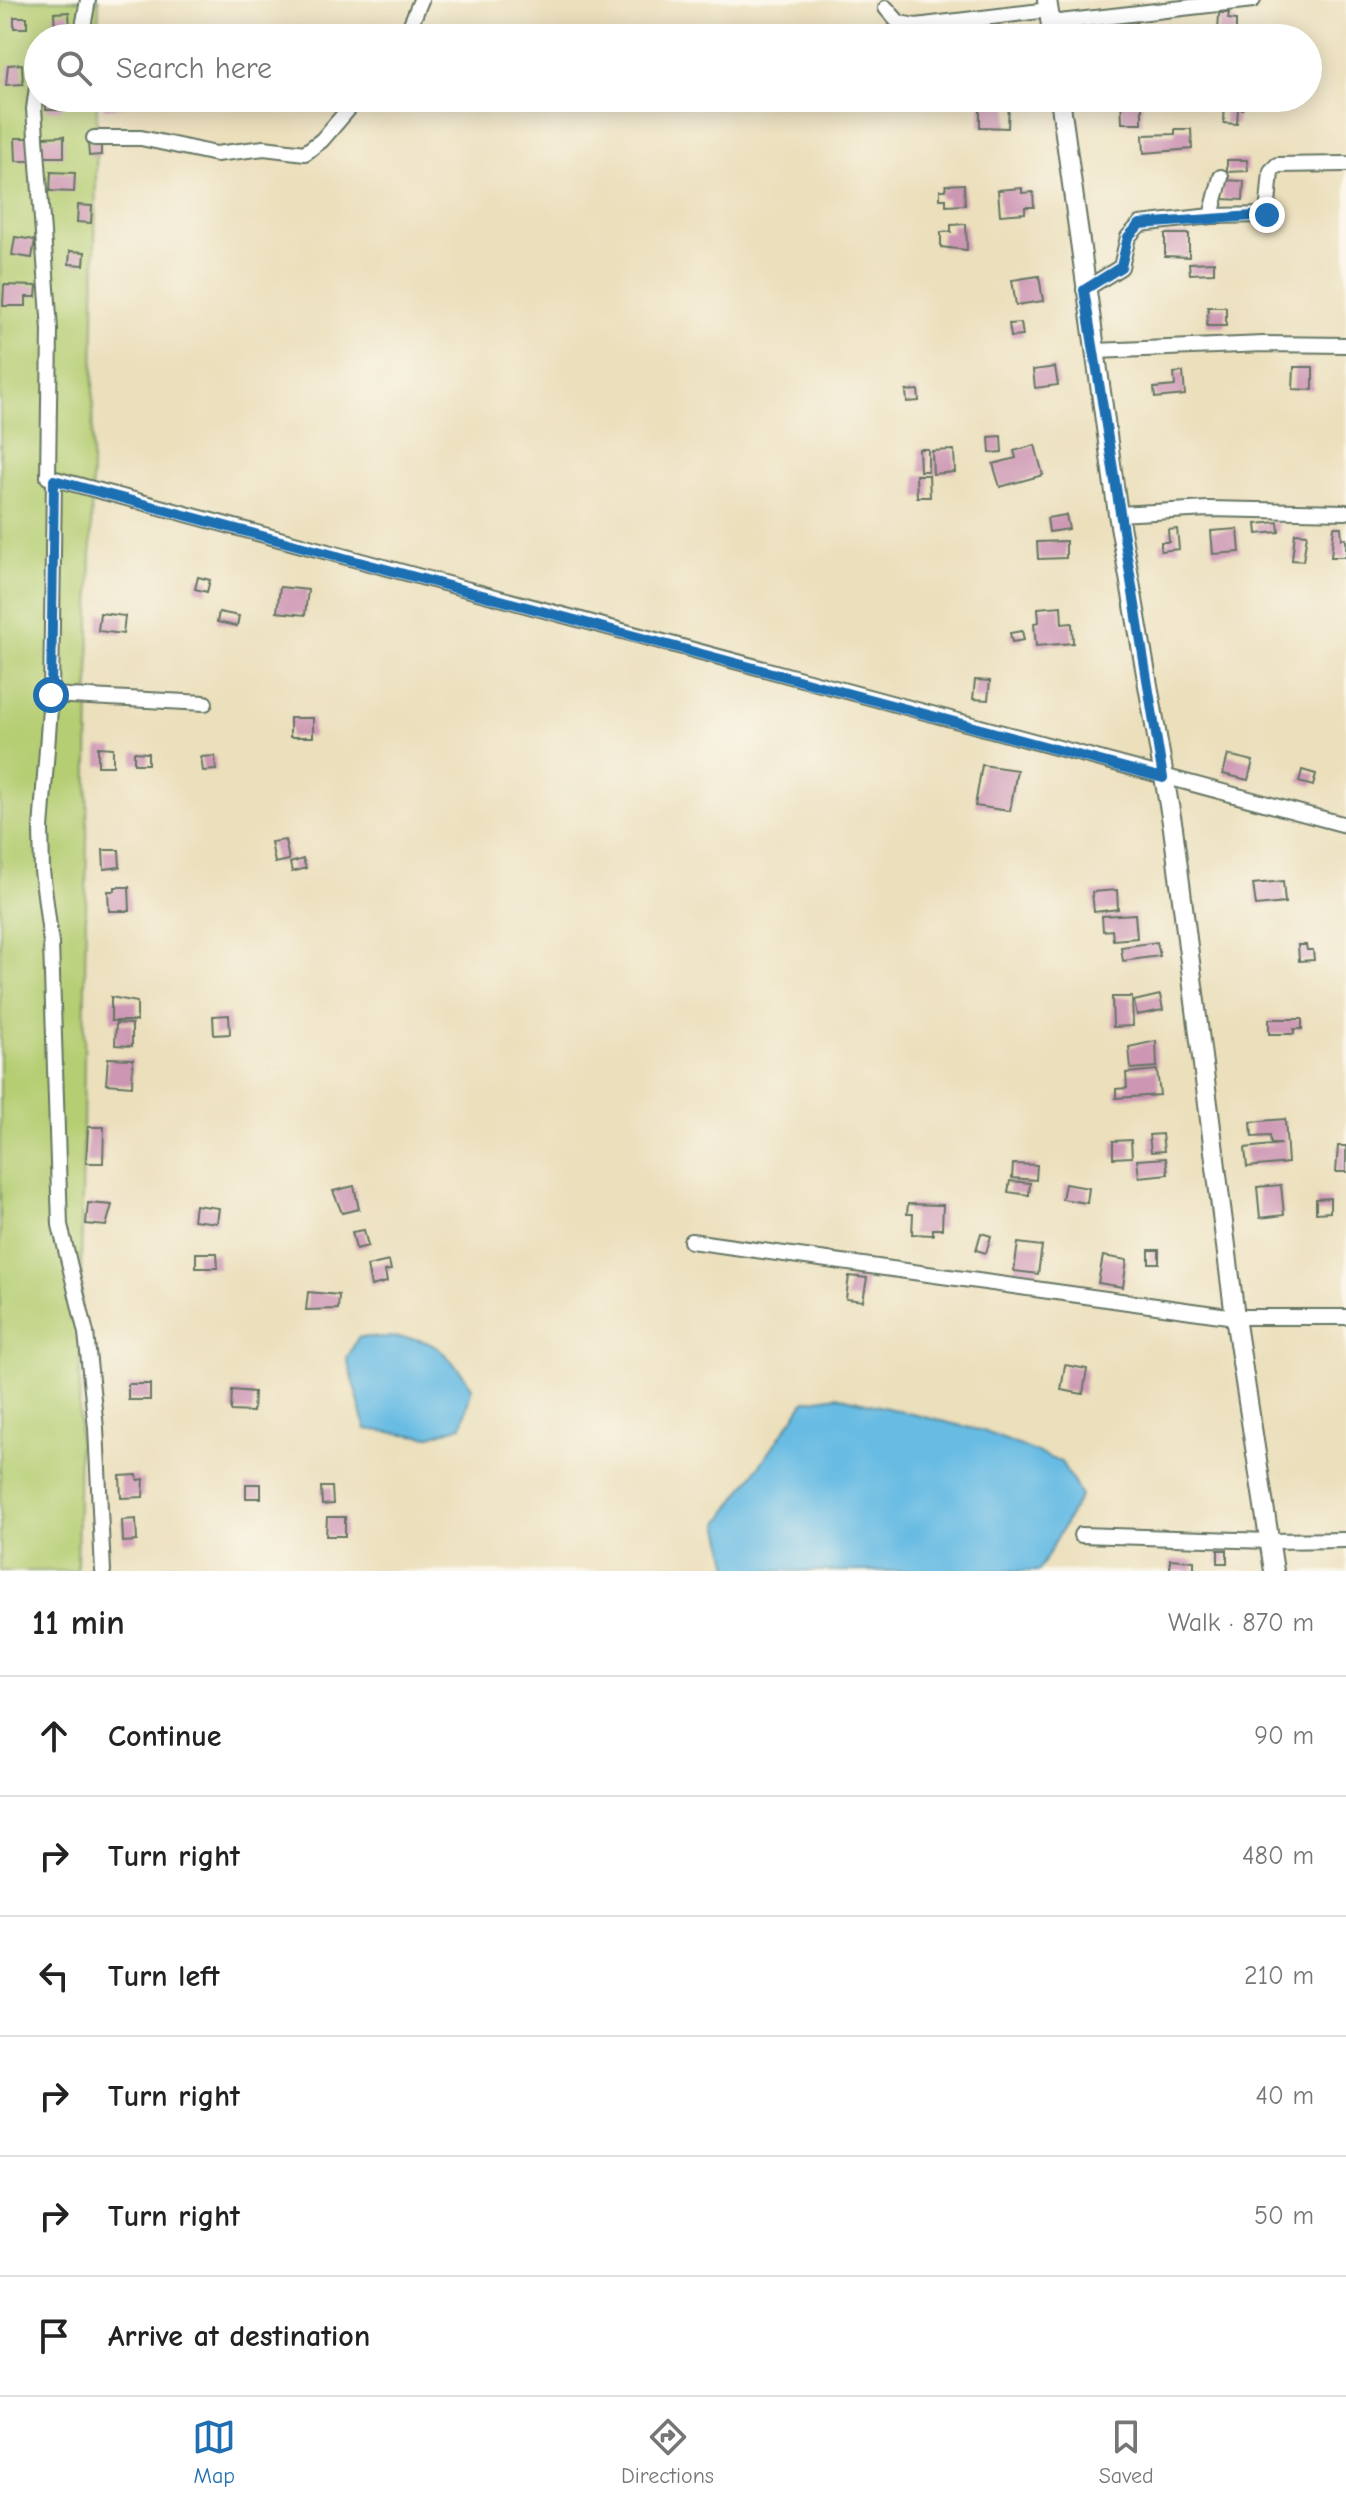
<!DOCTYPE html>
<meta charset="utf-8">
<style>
body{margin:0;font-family:"Comic Neue",sans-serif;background:#f6f6f6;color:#222}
.stop{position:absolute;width:24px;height:24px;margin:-18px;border:6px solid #1f6fb2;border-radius:50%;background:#fff}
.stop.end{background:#1f6fb2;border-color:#fff;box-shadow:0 2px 8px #0008}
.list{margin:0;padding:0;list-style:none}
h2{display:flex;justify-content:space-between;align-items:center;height:104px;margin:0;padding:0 32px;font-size:34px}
h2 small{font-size:26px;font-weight:400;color:#767676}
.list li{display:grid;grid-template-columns:52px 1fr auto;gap:24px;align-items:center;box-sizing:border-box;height:120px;padding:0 32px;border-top:2px solid #e0e0e0}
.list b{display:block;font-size:30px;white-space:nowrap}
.list em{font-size:26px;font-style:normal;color:#767676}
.icon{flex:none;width:44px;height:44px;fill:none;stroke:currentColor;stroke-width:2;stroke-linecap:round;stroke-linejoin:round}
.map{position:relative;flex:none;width:1346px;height:1571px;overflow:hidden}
.search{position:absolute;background:#fff;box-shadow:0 4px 20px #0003;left:24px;right:24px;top:24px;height:88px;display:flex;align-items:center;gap:20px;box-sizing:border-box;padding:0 28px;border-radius:44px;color:#767676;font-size:30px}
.sheet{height:824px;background:#fff}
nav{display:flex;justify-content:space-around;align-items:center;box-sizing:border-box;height:112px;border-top:2px solid #e0e0e0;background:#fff;font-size:22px;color:#767676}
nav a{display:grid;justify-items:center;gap:4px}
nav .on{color:#1f6fb2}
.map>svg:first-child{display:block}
.green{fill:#b6ce73;stroke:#6a8654;stroke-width:2}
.water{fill:#67bbe3;stroke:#437c8c;stroke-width:2}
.building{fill:#cd97b4}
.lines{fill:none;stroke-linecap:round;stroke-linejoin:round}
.minor-casing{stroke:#667664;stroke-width:18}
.tertiary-casing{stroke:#667664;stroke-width:22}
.minor{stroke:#fff;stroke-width:14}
.tertiary{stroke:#fff;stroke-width:18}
.route{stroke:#1f6fb2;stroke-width:10}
</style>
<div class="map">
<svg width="1346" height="1571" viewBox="0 0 1346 1571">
<rect width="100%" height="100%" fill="#fbf7ec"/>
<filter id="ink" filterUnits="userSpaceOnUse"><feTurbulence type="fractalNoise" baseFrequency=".0125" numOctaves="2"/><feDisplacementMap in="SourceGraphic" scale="16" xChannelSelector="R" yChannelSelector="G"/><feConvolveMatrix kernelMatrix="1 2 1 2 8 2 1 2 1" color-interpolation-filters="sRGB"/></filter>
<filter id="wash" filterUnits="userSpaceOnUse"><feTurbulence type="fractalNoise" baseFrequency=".006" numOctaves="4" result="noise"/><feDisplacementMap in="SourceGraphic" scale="32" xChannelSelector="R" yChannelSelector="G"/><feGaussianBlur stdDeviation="1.8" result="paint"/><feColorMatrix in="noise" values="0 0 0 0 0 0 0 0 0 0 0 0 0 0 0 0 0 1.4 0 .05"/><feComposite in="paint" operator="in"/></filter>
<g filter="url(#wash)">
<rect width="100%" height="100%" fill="#ebdfbc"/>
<!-- green -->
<polygon class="green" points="0,0 99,0 98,38 38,38 38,98 97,98 77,1571 0,1571"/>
<!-- water -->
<g class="water">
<path d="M358 1337C423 1338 432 1331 472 1387L462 1426 428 1437 366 1429 347 1358Z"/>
<polygon points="837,1396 983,1431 1061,1462 1081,1495 1039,1571 730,1571 719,1523 805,1401"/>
</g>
<g id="blocks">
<!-- building -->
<g class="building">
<polygon points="69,12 70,30 55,31 54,13"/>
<polygon points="1219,13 1229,13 1228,19 1236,20 1236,34 1218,33"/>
<rect x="14" y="17" width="13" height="11"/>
<polygon points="1136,21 1138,38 1109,38 1108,25"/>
<polygon points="988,23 995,38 962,38 962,30 976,30 977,25"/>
<polygon points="22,64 23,84 6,85 8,65"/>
<rect x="46" y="98" width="16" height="12"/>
<polygon points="102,98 124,98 125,106 104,109"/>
<polygon points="1121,98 1142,98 1142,123 1122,123"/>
<polygon points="980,101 1009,102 1008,128 980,127"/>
<polygon points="1225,101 1244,102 1243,109 1238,108 1237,124 1224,123"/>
<polygon points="1175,129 1191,129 1192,149 1144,153 1143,135 1175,134"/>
<polygon points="64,136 64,157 43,157 43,137"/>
<polygon points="15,138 33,138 34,161 16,161"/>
<polygon points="101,141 101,155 89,156 88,142"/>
<polygon points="1227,160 1247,160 1248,171 1227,172"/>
<polygon points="51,172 75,173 74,192 50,191"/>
<polygon points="1223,180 1244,181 1243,200 1223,199"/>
<polygon points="964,184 965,205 946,206 946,199 940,199 940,190 946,190 946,185"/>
<polygon points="1022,188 1022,193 1033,192 1034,207 1025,207 1025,213 1000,215 998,190"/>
<polygon points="78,205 92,206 91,223 77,222"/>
<polygon points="966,224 967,250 941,247 941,232 951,232 951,225"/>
<polygon points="1165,234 1189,234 1189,257 1165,256"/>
<polygon points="15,237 35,240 32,258 12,255"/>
<polygon points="70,251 85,252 84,265 69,264"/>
<polygon points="1214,262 1214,273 1190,274 1189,263"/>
<polygon points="1039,276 1043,301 1016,305 1012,280"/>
<polygon points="4,285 37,286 36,297 26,297 26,306 3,306"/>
<polygon points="1208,307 1226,307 1226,326 1207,326"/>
<polygon points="1021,323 1023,336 1011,337 1009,324"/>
<polygon points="1055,367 1058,385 1035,388 1033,370"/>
<polygon points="1294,367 1313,367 1313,390 1293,389"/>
<polygon points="1183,372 1185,395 1155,398 1154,388 1175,386 1174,373"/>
<polygon points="918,390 919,401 907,402 906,391"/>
<polygon points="1001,436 1002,452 990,453 989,437"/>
<polygon points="1035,445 1043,475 1000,487 993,464 1016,458 1014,451"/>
<polygon points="919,449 928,449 928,471 920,471"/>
<polygon points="954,450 955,472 933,474 932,451"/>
<polygon points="916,475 929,475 930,497 917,497"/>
<polygon points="1066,515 1069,529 1049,532 1047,518"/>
<polygon points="1278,522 1279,532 1257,534 1256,524"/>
<polygon points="1334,527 1341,527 1342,539 1346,539 1346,557 1331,557"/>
<polygon points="1177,529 1179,549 1161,551 1161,542 1169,542 1168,530"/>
<polygon points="1238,529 1240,552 1213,554 1211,531"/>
<polygon points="1295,533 1307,534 1303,561 1292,560"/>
<polygon points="1066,541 1066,558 1038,559 1037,542"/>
<polygon points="198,577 210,580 207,592 195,589"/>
<polygon points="280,587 308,590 305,615 277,612"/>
<polygon points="1061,606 1062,624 1072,623 1073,643 1036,646 1034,623 1039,622 1038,608"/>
<polygon points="219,612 239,616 237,626 217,622"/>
<polygon points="100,613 125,616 123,634 98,631"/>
<polygon points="1022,631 1024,640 1012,642 1010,633"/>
<polygon points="975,680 990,681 988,700 973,699"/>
<rect x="290" y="718" width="23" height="19"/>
<polygon points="98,747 113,748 113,766 98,766"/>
<polygon points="134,752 148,753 148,764 134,764"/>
<polygon points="1228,755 1253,761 1248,780 1223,774"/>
<polygon points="215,756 216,770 203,771 201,757"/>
<polygon points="982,765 1017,770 1010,811 975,806"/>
<polygon points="1302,770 1316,774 1313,786 1299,782"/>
<polygon points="285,840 289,860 275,863 271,842"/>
<polygon points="103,850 119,850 120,867 104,869"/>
<polygon points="303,859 306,868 292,872 290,863"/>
<polygon points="1283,881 1285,903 1256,906 1253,884"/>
<polygon points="115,887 129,887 130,911 109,911 108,891 115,891"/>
<polygon points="1117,890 1118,909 1094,912 1092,892"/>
<polygon points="1135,914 1137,938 1113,940 1112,930 1103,931 1102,916"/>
<polygon points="1157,942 1160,956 1123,961 1121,947"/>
<polygon points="1298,945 1306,945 1307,950 1313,950 1314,960 1299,961"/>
<polygon points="1160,995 1163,1010 1137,1015 1134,1001"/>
<polygon points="111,997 137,1002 137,1021 111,1021"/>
<polygon points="1112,997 1132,997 1133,1026 1113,1027"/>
<polygon points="229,1015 230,1034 214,1035 213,1016"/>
<polygon points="1269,1019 1302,1019 1302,1029 1294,1029 1294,1034 1269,1034"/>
<polygon points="116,1023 132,1024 132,1046 115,1045"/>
<polygon points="1156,1041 1157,1067 1131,1069 1129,1047"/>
<polygon points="108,1058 133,1059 132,1086 106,1084"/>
<polygon points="1157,1070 1160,1095 1116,1098 1116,1089 1127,1088 1126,1073"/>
<polygon points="1285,1119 1288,1163 1247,1167 1245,1148 1281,1144 1271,1144 1270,1136 1252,1137 1251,1122"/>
<polygon points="88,1127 104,1127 103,1163 86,1163"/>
<polygon points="1162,1134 1164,1151 1151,1152 1149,1135"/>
<polygon points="1131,1140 1132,1157 1113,1158 1113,1141"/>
<polygon points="1338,1146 1346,1146 1346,1172 1336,1172"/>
<polygon points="1166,1158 1168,1174 1139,1177 1137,1160"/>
<polygon points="1013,1164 1037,1165 1036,1180 1012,1178"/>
<polygon points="1010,1181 1030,1183 1029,1195 1008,1192"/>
<polygon points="1065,1184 1089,1188 1087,1203 1062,1199"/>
<polygon points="1281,1185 1284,1215 1260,1218 1257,1187"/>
<polygon points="354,1186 359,1209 342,1213 333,1191"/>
<polygon points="1330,1198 1330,1212 1316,1213 1316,1199"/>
<polygon points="88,1203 112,1205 106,1226 86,1224"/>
<polygon points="908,1204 943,1205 942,1229 933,1229 933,1235 912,1234 913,1214 907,1214"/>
<polygon points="195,1205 219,1208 217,1223 193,1220"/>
<polygon points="364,1230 368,1246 356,1249 352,1232"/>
<polygon points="981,1233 991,1236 986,1253 976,1250"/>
<polygon points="1018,1243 1042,1246 1038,1274 1014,1271"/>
<rect x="1149" y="1250" width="10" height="13"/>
<polygon points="196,1253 217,1253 218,1268 196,1268"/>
<polygon points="1103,1256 1127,1260 1123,1287 1098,1283"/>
<polygon points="389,1261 391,1270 385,1271 387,1282 371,1286 367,1266"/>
<polygon points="849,1276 867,1278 863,1301 846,1299"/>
<polygon points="308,1292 339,1295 338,1309 306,1310"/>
<polygon points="1065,1365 1087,1369 1083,1394 1061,1390"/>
<rect x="128" y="1384" width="22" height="16"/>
<polygon points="232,1390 254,1392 253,1412 231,1411"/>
<polygon points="137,1475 138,1480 144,1479 143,1497 121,1498 120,1476"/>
<rect x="246" y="1484" width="15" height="14"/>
<polygon points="321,1487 332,1487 333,1504 322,1505"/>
<polygon points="327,1517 345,1517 345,1536 326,1536"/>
<polygon points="136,1519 137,1541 123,1542 122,1520"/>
<rect x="1218" y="1550" width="9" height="13"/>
<polygon points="1170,1559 1194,1561 1194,1571 1170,1571"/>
</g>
</g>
</g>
<g filter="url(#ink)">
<use href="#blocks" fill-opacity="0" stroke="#667664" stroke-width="2"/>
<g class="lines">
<!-- minor casing -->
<g class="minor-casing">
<g id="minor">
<polyline points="886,8 899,23 916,26 1049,10"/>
<polyline points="1051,23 1253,0"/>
<polyline points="81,38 88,0"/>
<polyline points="405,38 421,0"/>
<polyline points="38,80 34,109 50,330 48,477 1346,825"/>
<polyline points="94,138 141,138 216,154 264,148 305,153 322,140 358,98"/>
<polyline points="1211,216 1267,215 1271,171 1277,165 1346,164"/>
<polyline points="1084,290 1121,267 1128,237 1140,224 1211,216 1221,177"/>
<polyline points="1096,351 1264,344 1346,345"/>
<polyline points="54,480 51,695 41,829 42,871 51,943 60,1225 86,1333 96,1428 103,1571"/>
<polyline points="1118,514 1208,509 1346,512"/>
<polyline points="51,695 205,703"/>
<polyline points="691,1241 1235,1317 1346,1317"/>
<polyline points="1081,1535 1269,1541 1346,1540"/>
</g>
</g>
<!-- tertiary casing -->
<g class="tertiary-casing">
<g id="tertiary">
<polyline points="1047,0 1053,38"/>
<polyline points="1060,98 1118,514 1173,828 1235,1317 1274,1571"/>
</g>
</g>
<!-- minor -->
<use href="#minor" class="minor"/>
<!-- tertiary -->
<use href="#tertiary" class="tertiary"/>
</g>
</g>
<g class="lines" filter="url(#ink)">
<!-- route -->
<polyline class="route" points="51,695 54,480 1163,778 1084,290 1121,267 1128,237 1140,224 1267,215"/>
</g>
</svg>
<div class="stop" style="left:51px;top:695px"></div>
<div class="stop end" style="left:1267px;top:215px"></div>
<div class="search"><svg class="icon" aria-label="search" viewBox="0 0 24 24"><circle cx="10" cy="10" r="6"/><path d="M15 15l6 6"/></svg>Search here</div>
</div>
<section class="sheet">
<h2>11 min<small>Walk · 870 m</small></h2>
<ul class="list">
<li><svg class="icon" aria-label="ahead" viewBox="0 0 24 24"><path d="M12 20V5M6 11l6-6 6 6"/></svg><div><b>Continue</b></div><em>90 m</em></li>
<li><svg class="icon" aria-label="right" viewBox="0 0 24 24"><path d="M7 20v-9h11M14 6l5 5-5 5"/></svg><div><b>Turn right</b></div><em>480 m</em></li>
<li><svg class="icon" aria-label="left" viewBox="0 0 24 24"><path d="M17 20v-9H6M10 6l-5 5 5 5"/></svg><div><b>Turn left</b></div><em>210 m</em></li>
<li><svg class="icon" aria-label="right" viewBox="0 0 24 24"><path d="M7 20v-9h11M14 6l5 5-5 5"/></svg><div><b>Turn right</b></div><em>40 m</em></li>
<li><svg class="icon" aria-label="right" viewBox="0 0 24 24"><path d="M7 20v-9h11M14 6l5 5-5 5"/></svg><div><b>Turn right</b></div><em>50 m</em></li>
<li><svg class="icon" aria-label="arrive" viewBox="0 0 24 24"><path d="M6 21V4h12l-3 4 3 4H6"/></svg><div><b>Arrive at destination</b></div></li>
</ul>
</section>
<nav>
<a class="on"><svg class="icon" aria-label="map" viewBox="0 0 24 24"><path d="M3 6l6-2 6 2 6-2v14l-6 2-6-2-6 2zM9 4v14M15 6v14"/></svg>Map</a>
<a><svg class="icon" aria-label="directions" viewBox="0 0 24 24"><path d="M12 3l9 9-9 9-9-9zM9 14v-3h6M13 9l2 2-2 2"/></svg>Directions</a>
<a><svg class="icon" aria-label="saved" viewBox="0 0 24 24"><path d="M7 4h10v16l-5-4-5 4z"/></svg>Saved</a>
</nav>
